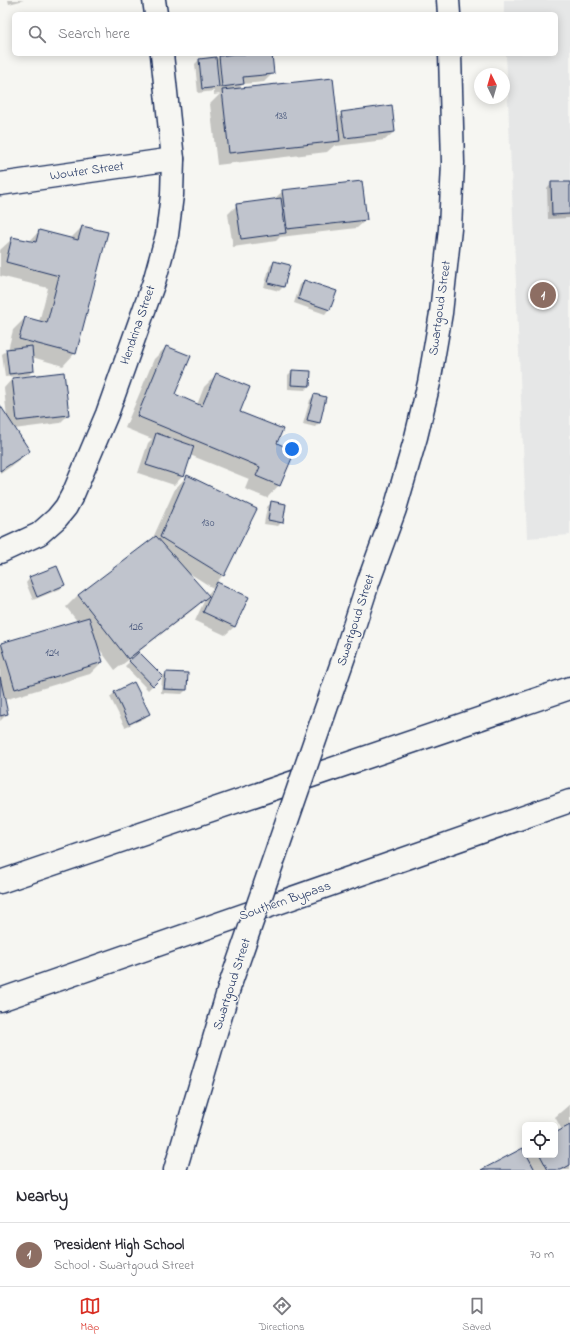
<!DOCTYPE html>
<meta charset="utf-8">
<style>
body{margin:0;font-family:"Indie Flower",sans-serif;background:#f2f2f3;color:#2b2b33}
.controls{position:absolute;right:12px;bottom:12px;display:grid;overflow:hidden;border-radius:6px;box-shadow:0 2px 10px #0003}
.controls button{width:36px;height:36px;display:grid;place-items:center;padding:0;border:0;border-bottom:1px solid #e1e1e2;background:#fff;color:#2b2b33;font:20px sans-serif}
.compass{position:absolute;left:474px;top:68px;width:36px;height:36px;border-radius:50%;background:#fff;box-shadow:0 2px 10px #0003;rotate:355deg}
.you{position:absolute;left:292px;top:449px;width:14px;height:14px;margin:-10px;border:3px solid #fff;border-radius:50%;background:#1a73e8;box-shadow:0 0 0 6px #1a73e833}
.badge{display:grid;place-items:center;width:26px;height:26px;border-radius:50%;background:#d93025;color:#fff;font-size:13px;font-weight:700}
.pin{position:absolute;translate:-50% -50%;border:2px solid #fff;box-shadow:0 1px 4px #0006}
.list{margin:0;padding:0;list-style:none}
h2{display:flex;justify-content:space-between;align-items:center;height:52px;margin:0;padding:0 16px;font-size:17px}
h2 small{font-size:13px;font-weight:400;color:#7c7c81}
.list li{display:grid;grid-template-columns:26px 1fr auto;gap:12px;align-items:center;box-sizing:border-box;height:64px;padding:0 16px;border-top:1px solid #e1e1e2}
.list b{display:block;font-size:15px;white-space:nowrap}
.list p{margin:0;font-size:13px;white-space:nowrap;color:#7c7c81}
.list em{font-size:13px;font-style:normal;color:#7c7c81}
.icon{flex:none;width:22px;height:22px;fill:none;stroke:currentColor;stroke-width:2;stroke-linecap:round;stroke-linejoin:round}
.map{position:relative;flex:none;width:570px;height:1170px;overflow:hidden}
.search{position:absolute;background:#fff;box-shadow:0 2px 10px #0003;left:12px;right:12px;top:12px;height:44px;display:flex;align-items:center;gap:10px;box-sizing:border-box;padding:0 14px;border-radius:6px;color:#7c7c81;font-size:15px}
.sheet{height:116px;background:#fff}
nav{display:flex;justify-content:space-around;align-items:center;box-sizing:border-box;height:56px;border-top:1px solid #e1e1e2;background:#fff;font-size:11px;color:#7c7c81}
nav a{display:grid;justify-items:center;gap:2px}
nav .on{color:#d93025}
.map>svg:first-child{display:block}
.built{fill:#e6e7e7}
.shadow{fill:#0003;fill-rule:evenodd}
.building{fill:#c0c4cd;stroke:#1b2f5e}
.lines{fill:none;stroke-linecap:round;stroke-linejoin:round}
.minor-casing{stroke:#1b2f5e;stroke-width:25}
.tertiary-casing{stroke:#1b2f5e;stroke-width:25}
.motorway-casing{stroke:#1b2f5e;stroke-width:25}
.minor{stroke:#f6f6f2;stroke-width:22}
.tertiary{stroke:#f6f6f2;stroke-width:22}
.motorway{stroke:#f6f6f2;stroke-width:22}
.tertiary-bridge-casing{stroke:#1b2f5e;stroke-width:25;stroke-linecap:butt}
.tertiary-bridge{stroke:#f6f6f2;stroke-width:22}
.labels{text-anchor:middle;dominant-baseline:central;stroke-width:3;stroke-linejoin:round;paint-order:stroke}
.number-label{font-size:11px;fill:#44547a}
.street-label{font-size:13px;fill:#1b2f5e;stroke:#f6f6f2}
</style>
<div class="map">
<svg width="570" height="1170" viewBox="0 0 570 1170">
<rect width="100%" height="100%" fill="#f6f6f2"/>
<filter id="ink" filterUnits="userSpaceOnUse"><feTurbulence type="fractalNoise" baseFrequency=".025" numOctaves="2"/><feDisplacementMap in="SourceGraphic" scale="8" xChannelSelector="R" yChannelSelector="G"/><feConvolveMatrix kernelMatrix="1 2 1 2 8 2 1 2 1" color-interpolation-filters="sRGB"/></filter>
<g filter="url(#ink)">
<!-- built -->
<polygon class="built" points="504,0 570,0 570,535 527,538 506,54 556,54 556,14 504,14"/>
<!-- shadow -->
<g class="shadow">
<polygon points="8,0 24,0 9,4"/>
<polygon points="243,54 271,54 273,73 264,82 243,84 237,90 337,118 342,113 394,132 385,140 336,146 336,144 327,152 217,165 210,104 220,94 214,95 214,91 198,93 195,64 199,60 215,61 219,57"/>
<polygon points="551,183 570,183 570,218 548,219 547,188"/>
<polygon points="283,191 366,220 357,228 280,237 276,241 233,247 228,214 237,205 274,199"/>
<polygon points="82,227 75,353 63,366 32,357 33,370 29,375 5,377 2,354 8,350 13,330 25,318 39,322 48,288 0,276 0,250 13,238 29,242 39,231 70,239"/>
<polygon points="274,262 288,266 283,287 279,291 264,287 270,266"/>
<polygon points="304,281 329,309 325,314 294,303 300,285"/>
<polygon points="166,347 173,395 197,405 204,387 216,375 279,485 267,498 245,489 249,479 190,455 183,476 174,485 138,473 148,443 152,439 125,428 154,359"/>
<polygon points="292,371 309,386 305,390 288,389 288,375"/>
<polygon points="12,379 68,415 60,423 14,429 29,451 16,463 0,474 0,407 7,418 4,388"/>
<polygon points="314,395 325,398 319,423 315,427 303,424 310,400"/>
<path d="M187 476 223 575 216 583 248 598 234 627 225 635 195 621 206 597 195 608 138 652 162 676 148 690 125 666 136 656 135 655 115 670 98 647 102 662 90 674 4 700 7 714 0 721V646L2 644 78 622 66 607 78 595 152 540 175 489ZM189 573 213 588 207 595Z"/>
<polygon points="271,503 282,522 278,526 264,524 267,507"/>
<polygon points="30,578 64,585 60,589 33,600 26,583"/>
<polygon points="166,673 187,674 186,690 182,694 161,693 162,677"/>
<polygon points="134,683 149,713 145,718 125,727 110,697 114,693"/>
<polygon points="570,1104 570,1170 483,1170 523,1149 525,1155 555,1155 555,1134 562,1130 555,1117"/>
</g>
<!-- building -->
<g class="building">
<polygon points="234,54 272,54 274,74 243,77 244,84 222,87 219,56"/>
<polygon points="216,57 219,87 202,89 199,59"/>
<polygon points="333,78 340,141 229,153 222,90"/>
<polygon points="392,105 395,132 345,138 341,112"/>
<polygon points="362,181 367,220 287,229 282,190"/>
<polygon points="551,182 570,182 570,214 552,215"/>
<polygon points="281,198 286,233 241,239 236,204"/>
<polygon points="82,226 108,232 76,354 19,339 25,317 47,323 59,276 6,262 12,237 36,242 39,230 78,240"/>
<polygon points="274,261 290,265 284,287 268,283"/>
<polygon points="304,280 337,291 330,310 298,299"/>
<polygon points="32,346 34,371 9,374 6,349"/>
<polygon points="166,346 191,356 175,394 202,406 216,373 250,387 240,412 283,429 277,443 295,451 280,486 256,476 260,467 137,416"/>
<polygon points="292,370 311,371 310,386 291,385"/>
<polygon points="64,372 69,415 17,421 12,378"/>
<polygon points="314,394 326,397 320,423 307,420"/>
<polygon points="0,405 30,451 0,471"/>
<polygon points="156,433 194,446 184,477 146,465"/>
<polygon points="187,475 257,509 224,576 160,537"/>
<polygon points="271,501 286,504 283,523 268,520"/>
<polygon points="156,536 209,596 128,659 78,595"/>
<polygon points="57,566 65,585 37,597 29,577"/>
<polygon points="217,582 249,597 235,627 203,612"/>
<polygon points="89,617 103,662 15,689 1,643"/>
<polygon points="139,652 163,676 153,686 129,661"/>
<polygon points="166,672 188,673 187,690 164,689"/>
<polygon points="0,677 8,714 0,716"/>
<polygon points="134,682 150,714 129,724 114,692"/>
<polygon points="570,1125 570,1165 561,1170 548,1170 540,1155 555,1155 555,1133"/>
<polygon points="523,1148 525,1155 527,1155 535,1170 481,1170"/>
</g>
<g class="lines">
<!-- minor casing -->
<g class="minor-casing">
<g id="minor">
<polyline points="154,0 156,14"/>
<polyline points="0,184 173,159"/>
<polyline points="0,552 39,534 57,518 66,507 74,492 107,414 154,282 167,235 172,195 173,159 162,54"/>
</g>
</g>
<!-- tertiary casing -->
<g class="tertiary-casing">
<g id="tertiary">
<polyline points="448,0 449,14"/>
<polyline points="346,651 368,583 395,509 416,437 429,383 441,313 450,229 453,163 450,54"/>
<polyline points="175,1170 230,985"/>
</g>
</g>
<!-- motorway casing -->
<g class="motorway-casing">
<g id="motorway">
<polyline points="0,882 570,688"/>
<polyline points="0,1000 570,801"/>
</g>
</g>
<!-- minor -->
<use href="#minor" class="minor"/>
<!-- tertiary -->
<use href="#tertiary" class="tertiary"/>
<!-- motorway -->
<use href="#motorway" class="motorway"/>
<!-- tertiary-bridge casing -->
<g class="tertiary-bridge-casing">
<polyline id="tertiary-bridge" points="230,985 346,651"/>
</g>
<!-- tertiary-bridge -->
<use href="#tertiary-bridge" class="tertiary-bridge"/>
</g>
</g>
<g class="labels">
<!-- number labels -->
<g class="number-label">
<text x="281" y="116">138</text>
<text x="208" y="523">130</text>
<text x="136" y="627">126</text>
<text x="52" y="653">124</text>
</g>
<!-- street labels -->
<g class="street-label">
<text transform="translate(87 171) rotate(-8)">Wouter Street</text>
<text transform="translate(440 308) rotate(-82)">Swartgoud Street</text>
<text transform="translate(138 325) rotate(-71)">Hendrina Street</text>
<text transform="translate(356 620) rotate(-72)">Swartgoud Street</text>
<text transform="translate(285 901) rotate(-19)">Southern Bypass</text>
<text transform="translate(232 984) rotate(-72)">Swartgoud Street</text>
</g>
</g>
</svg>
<div class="controls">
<button><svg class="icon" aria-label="locate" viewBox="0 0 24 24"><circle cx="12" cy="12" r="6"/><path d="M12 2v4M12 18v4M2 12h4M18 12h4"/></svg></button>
</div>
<svg class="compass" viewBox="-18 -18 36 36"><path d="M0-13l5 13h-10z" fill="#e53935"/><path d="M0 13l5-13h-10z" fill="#7c7c81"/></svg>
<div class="you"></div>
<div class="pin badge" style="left:543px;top:295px;background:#8d6e63">1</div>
<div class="search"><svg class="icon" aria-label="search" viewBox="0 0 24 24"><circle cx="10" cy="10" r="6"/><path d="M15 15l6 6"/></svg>Search here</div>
</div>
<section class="sheet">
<h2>Nearby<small></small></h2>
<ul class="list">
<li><span class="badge" style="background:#8d6e63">1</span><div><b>President High School</b><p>School · Swartgoud Street</p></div><em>70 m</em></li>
</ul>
</section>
<nav>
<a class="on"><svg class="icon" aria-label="map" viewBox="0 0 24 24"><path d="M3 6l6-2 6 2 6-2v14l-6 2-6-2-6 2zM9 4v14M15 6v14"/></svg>Map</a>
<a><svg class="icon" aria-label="directions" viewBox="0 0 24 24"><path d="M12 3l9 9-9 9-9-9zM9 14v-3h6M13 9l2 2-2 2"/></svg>Directions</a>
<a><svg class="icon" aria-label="saved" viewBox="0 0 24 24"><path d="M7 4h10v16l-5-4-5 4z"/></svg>Saved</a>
</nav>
